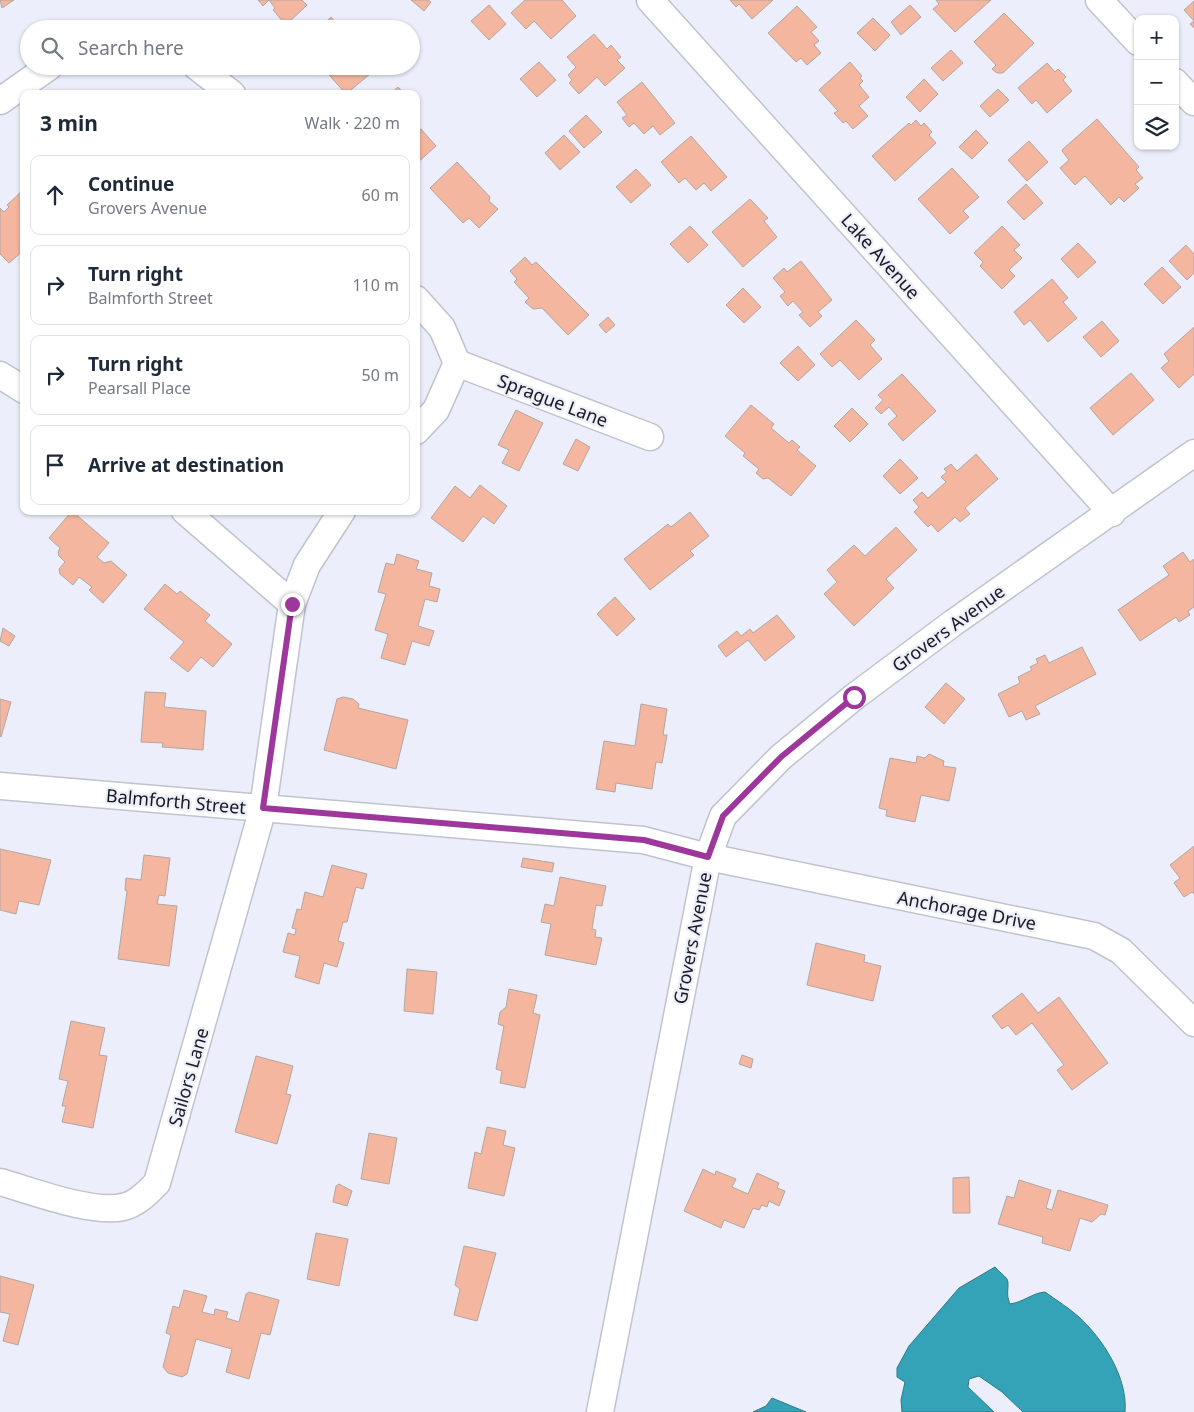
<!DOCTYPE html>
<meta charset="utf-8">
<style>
body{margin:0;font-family:"Noto Sans",sans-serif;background:#f2f2f3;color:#1f2937}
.controls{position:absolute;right:15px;top:15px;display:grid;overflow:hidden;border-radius:10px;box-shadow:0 1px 4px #0004}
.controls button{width:45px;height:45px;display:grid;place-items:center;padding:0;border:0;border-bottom:1px solid #e0e1e3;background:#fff;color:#1f2937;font:25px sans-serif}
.stop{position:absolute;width:15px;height:15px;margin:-11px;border:4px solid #9d379b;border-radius:50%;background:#fff}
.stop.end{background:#9d379b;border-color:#fff;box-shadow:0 1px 5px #0008}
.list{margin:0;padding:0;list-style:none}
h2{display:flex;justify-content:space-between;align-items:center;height:65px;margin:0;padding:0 20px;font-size:21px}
h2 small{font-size:16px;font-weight:400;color:#747a83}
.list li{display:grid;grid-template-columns:32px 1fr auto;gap:15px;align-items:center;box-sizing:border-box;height:80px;margin:0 10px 10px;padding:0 10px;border:1px solid #e0e1e3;border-radius:10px}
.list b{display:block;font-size:19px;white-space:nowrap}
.list p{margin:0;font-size:16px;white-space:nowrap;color:#747a83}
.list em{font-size:16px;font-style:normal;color:#747a83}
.icon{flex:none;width:28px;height:28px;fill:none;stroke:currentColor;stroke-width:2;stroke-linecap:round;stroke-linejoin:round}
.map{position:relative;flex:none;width:1194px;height:1412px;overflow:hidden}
.search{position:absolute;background:#fff;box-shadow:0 1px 4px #0004;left:20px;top:20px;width:400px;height:55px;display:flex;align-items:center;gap:12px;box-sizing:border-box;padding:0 18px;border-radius:28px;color:#747a83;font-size:19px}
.panel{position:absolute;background:#fff;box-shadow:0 1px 4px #0004;left:20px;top:90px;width:400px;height:425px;border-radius:10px}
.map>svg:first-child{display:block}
.water{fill:#35a3b7;stroke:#2c7a89}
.building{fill:#f5b69f;stroke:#b2a6a1}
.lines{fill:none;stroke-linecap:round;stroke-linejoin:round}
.minor-casing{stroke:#bfc3ce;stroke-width:29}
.minor{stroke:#fff;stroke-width:26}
.route{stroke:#9d379b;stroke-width:6}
.labels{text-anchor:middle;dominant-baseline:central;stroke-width:4.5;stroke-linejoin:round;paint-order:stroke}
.street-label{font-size:18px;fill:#18191d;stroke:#eceffb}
</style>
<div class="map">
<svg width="1194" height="1412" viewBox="0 0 1194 1412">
<rect width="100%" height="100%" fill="#eceffb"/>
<!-- water -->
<g class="water">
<path d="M995 1267C998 1271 1004 1275 1007 1279 1010 1286 1005 1293 1010 1304 1024 1302 1032 1293 1045 1292 1056 1300 1069 1308 1079 1317 1103 1339 1128 1378 1125 1412H1023L1002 1392 979 1376 969 1379 968 1387 994 1412H902L901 1400 905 1382 897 1377V1368L909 1346 959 1288Z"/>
<polygon points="772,1398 806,1412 753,1412 766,1406"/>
</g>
<!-- building -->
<g class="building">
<polygon points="0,0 14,0 2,8"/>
<polygon points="258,0 302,0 307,5 286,25 273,10 275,8 269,0 263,6"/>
<polygon points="411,0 428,0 431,2 424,11"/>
<polygon points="525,0 562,0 576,16 551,39 534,21 526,29 511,13"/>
<polygon points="730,0 773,0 752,19 739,4 736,7"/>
<polygon points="936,0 991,0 955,32 933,9 939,4"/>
<polygon points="1194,1 1194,28 1190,24 1194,21 1184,10"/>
<polygon points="489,5 506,24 489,40 471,21"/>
<polygon points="910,5 921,17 901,35 891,22"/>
<polygon points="797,6 817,27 811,32 819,41 814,45 821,53 807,65 801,58 796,62 768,33"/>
<polygon points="1004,13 1034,43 1003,73 997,73 992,69 996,65 974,42"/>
<polygon points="331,17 341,29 318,29"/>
<polygon points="873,18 890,35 875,51 857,33"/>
<polygon points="594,34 607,49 611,45 621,57 617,60 625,68 605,86 597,77 579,94 569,83 572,80 568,75 576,67 567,57"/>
<polygon points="951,50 963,63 943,81 931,68"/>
<polygon points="539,62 556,80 537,97 520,79"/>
<polygon points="850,62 862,76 860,78 863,81 859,85 869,97 859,106 868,116 853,129 846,121 843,123 834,113 838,111 819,90"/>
<polygon points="1047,63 1055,72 1058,69 1066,77 1063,80 1072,91 1047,113 1036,100 1032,104 1018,88"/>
<polygon points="311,66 374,66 376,69 346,94 323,68 317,73"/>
<polygon points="924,79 938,94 920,112 906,97"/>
<polygon points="642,82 675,123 660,135 653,126 644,134 634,123 629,127 622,118 627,115 617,102"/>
<polygon points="398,87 404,94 390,94"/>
<polygon points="998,89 1009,100 990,117 980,106"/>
<polygon points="586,115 602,132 584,148 569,131"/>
<polygon points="1097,119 1139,167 1136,170 1143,178 1135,184 1139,188 1124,202 1119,197 1111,205 1085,176 1075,185 1060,168 1069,160 1062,151 1063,149"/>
<polygon points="916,120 921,126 924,123 932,132 929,135 936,143 895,181 872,156 909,123 911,125"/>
<polygon points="421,129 436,146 416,164 416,132"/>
<polygon points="976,130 988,143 972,159 959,147"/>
<polygon points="564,135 580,152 560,170 545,153"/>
<polygon points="691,136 727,177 711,191 704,183 696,190 685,178 679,183 661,162"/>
<polygon points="1029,141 1048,162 1027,181 1008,160"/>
<polygon points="457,162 490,197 489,201 498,209 479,228 469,218 463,223 430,188"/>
<polygon points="952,168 979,197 963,211 969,217 950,234 918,199"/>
<polygon points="636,169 651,185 631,203 616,187"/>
<polygon points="1026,184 1043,203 1024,220 1007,202"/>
<polygon points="22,191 24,250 9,263 0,254 0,208 4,212 9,207 7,205"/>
<polygon points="750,199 768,218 764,221 777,237 743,267 712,232"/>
<polygon points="690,226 708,245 688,263 670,244"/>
<polygon points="1002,226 1020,245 1014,250 1022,258 1009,270 1015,276 1002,289 980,266 983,262 974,253"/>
<polygon points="1078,243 1096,262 1078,278 1061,259"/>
<polygon points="1186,245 1194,254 1194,273 1187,280 1169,261"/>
<polygon points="525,257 532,265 536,262 589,315 568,335 542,308 533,309 525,302 529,298 514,282 517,279 510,271"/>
<polygon points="801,261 832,300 818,312 822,316 810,327 799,315 803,312 793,301 788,306 780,296 785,292 773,278 784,268 787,272"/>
<polygon points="1162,267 1181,287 1163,304 1144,284"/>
<polygon points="1052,279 1068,298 1063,302 1077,318 1048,342 1030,320 1024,325 1014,312"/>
<polygon points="743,288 761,307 744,323 726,305"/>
<polygon points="608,317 615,325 606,333 599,325"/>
<polygon points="856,320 875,340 870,345 882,359 859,380 840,360 832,367 820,354"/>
<polygon points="1102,321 1119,341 1101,357 1083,337"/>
<polygon points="1194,327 1194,374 1179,388 1161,368 1169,361 1164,354"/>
<polygon points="798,346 815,365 798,381 780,363"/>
<polygon points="1131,373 1154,400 1113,435 1090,408"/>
<polygon points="902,374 936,411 903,441 888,424 897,416 889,407 881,414 875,408 883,400 878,395"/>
<polygon points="751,405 774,424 771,428 789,443 792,440 800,447 797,450 816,466 791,496 768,478 763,479 756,473 759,469 743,456 745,453 725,436"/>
<polygon points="852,408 868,424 850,442 834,426"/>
<polygon points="516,410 543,423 519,471 502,463 509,450 498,445"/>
<polygon points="576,439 590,447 578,471 563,464"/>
<polygon points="976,454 998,479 965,508 970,514 960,522 955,517 938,532 931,524 928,527 914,512 919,507 913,500 922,492 928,498 946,482 941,477 947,472 944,469 951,464 957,471"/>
<polygon points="900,459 918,478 900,494 883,476"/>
<polygon points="480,485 507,506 494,524 483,516 463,542 431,518 455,486 470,498"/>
<polygon points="72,511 109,543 97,557 104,563 111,561 127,575 103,603 89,590 92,587 79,577 73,585 60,574 59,569 65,562 59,556 58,552 60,548 49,538"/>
<polygon points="690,512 709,536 690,551 694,555 650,590 624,559 668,524 671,527"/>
<polygon points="896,527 917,550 886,579 894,588 854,626 824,594 837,582 827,570 854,545 865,556"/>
<polygon points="1183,552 1190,562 1194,559 1194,607 1188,611 1190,615 1179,622 1176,617 1140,641 1118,610 1169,575 1163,566"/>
<polygon points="397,554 419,561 416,569 432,573 429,586 440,589 437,602 425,599 418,626 434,631 429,646 412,641 405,665 381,658 388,634 375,630 386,594 378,592 386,563 394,565"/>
<polygon points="165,584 177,594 180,591 210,615 205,621 232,644 213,667 201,657 188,672 170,658 184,642 144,609"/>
<polygon points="615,597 635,619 617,636 597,614"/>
<polygon points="777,615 795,637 765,661 748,640 726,657 718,646 737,631 741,636 750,629 753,633"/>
<polygon points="3,628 15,636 9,646 0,641"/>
<polygon points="1082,647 1096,674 1035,706 1040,714 1026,720 1022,711 1009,717 998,694 1020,683 1018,677 1032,670 1030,667 1038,663 1036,659 1045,655 1049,663"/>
<polygon points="946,683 965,699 944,724 925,707"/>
<polygon points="145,692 166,693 164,707 206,711 203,750 162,747 163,743 141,742"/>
<polygon points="343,697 353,699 359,704 358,708 408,720 396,769 324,750 337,699"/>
<polygon points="0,699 11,702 1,737 0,736"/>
<polygon points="641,704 667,709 663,735 667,735 662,763 656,762 652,789 616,783 615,792 596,789 604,741 635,746"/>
<polygon points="929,754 944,761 943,766 956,768 949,801 921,795 915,822 886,816 887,810 879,808 890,758 916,763 917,756 925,758"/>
<polygon points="1194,846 1194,894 1192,892 1184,897 1174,883 1180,878 1170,865"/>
<polygon points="0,849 51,860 39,905 19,901 16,914 0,910"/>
<polygon points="144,855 170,858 165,896 159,895 157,904 177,906 169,966 118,959 127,891 125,890 126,878 141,880"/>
<polygon points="523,858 554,863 552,872 521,867"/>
<polygon points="332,865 367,874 363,889 356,887 347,922 343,922 338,941 344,943 337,967 324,963 319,984 295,977 300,956 283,952 288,933 295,935 296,929 292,928 297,909 301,910 305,892 323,897"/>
<polygon points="560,877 606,886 602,906 596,905 592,929 596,930 595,937 602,938 596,965 545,955 551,924 541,922 545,904 554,906"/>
<polygon points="816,943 865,955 864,962 881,966 873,1001 807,985"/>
<polygon points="407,969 437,972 433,1014 404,1011"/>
<polygon points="509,989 537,995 533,1013 540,1015 525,1088 500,1083 502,1071 496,1069 504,1026 498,1024 500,1012 506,1007"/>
<polygon points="1022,993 1038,1013 1059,997 1108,1063 1072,1090 1057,1070 1064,1065 1032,1023 1016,1035 1008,1025 1002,1029 992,1016"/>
<polygon points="71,1021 105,1028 99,1055 107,1056 93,1128 62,1122 66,1106 62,1106 68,1081 59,1079"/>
<polygon points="742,1055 753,1059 751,1068 739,1064"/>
<polygon points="256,1056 293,1066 286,1094 291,1095 277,1144 235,1132"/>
<polygon points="487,1127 506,1131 503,1145 515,1148 504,1196 468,1188 475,1152 481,1154"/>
<polygon points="369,1133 397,1138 389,1184 361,1179"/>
<polygon points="703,1169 715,1175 716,1171 736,1179 732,1187 748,1194 757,1173 779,1183 777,1188 785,1191 779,1206 769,1201 767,1207 762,1205 759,1210 753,1208 744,1228 724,1220 721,1228 684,1211"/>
<polygon points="969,1177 970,1213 953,1213 953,1178"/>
<polygon points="1019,1180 1051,1190 1046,1208 1052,1210 1058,1190 1108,1205 1105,1215 1101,1214 1092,1222 1080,1218 1070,1251 1042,1243 1043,1237 998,1224 1007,1196 1014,1198"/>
<polygon points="339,1184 352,1191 347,1206 333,1202 336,1186"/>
<polygon points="316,1233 348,1239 339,1286 307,1279"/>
<polygon points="464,1246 496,1253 477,1321 454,1315 460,1289 455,1285"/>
<polygon points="0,1276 34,1285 18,1345 3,1341 10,1314 0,1312"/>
<polygon points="184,1290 207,1296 202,1312 214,1315 215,1309 228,1312 226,1318 239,1322 246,1294 249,1292 279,1300 270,1335 261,1333 249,1379 226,1372 232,1349 196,1339 187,1374 182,1377 168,1373 163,1367 171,1335 166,1333 173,1306 179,1308"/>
</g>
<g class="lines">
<!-- minor casing -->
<g class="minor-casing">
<g id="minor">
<polyline points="650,0 1112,513"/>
<polyline points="1099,0 1138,42"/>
<polyline points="196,66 232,94"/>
<polyline points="1175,82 1194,102"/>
<polyline points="0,101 50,66"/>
<polyline points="416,299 442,328 457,363 436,410 416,431"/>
<polyline points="457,363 650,437"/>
<polyline points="0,375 24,390"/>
<polyline points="185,511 292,604"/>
<polyline points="0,786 643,840 708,857 1094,936 1121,951 1194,1023"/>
<path d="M0 1182C32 1191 92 1214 123 1207 137 1204 148 1192 157 1183L263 808 292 604 307 565 342 511"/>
<polyline points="600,1412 708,857 723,816 781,757 854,697 953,623 1194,453"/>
</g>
</g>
<!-- minor -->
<use href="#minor" class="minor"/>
</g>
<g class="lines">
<!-- route -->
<polyline class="route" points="292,604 263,808 644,840 708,857 723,816 781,757 854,697"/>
</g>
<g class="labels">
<!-- street labels -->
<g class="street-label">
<text transform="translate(881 256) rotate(48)">Lake Avenue</text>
<text transform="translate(553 400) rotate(21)">Sprague Lane</text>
<text transform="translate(948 628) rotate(-36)">Grovers Avenue</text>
<text transform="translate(176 801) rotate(5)">Balmforth Street</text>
<text transform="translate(967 910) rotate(11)">Anchorage Drive</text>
<text transform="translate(692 938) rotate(-79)">Grovers Avenue</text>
<text transform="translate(188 1077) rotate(-74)">Sailors Lane</text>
</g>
</g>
</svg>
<div class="controls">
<button>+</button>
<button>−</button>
<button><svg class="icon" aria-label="layers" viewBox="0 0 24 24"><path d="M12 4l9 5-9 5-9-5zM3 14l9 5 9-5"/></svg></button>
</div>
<div class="stop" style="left:854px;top:697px"></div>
<div class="stop end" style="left:292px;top:604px"></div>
<div class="search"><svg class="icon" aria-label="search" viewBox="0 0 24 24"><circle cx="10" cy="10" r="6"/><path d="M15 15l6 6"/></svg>Search here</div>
<section class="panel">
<h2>3 min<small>Walk · 220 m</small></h2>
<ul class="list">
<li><svg class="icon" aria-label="ahead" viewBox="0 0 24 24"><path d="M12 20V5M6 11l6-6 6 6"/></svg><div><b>Continue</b><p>Grovers Avenue</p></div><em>60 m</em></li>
<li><svg class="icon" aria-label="right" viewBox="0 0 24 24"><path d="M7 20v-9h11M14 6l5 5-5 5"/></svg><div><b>Turn right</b><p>Balmforth Street</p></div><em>110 m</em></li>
<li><svg class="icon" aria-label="right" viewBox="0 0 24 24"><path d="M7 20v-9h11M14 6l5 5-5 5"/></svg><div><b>Turn right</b><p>Pearsall Place</p></div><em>50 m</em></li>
<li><svg class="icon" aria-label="arrive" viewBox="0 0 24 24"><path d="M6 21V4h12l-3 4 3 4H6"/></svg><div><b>Arrive at destination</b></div></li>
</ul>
</section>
</div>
